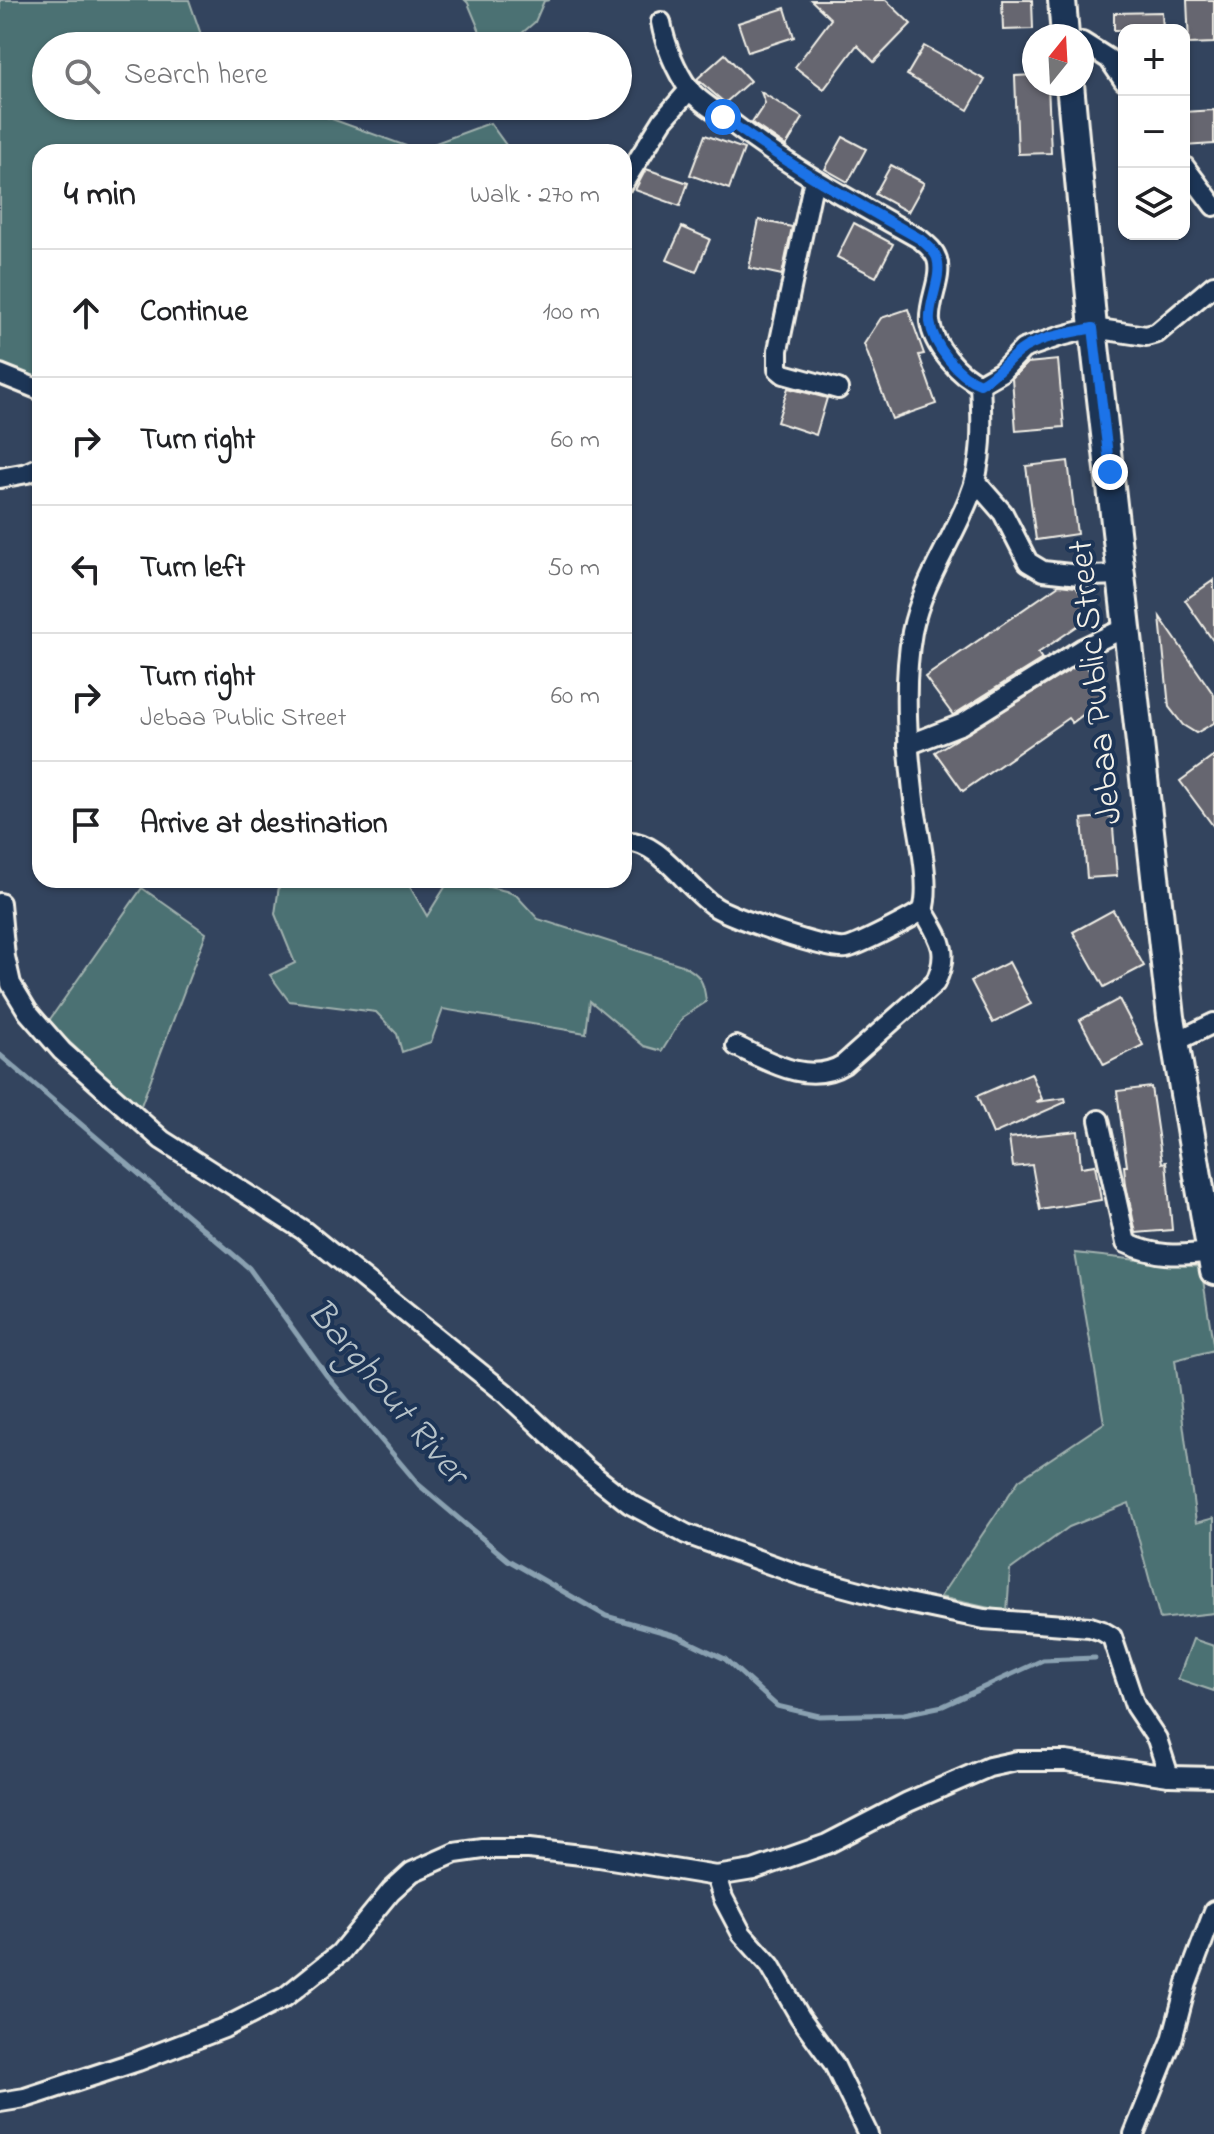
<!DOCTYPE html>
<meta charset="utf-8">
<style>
body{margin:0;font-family:"Indie Flower",sans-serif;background:#f2f2f2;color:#202124}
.controls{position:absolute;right:24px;top:24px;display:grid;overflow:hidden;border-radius:16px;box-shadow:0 2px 6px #0004}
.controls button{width:72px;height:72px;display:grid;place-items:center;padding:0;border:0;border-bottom:2px solid #e0e0e0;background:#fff;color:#202124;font:40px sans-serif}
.compass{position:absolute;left:1022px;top:24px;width:72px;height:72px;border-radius:50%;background:#fff;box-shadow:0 2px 6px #0004;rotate:18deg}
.stop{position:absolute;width:24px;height:24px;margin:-18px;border:6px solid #1a73e8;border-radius:50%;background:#fff}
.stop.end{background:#1a73e8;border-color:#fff;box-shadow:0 2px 8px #0008}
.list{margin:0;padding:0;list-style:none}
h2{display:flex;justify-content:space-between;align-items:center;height:104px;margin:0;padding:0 32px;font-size:34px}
h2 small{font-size:26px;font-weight:400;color:#757577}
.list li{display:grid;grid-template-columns:52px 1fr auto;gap:24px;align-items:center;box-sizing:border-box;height:128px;padding:0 32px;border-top:2px solid #e0e0e0}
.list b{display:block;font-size:30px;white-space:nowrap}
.list p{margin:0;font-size:26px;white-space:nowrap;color:#757577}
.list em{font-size:26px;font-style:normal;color:#757577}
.icon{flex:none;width:44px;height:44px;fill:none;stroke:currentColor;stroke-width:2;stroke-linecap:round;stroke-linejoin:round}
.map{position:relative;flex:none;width:1214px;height:2134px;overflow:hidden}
.search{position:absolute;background:#fff;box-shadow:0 2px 6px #0004;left:32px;top:32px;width:600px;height:88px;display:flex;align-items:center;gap:20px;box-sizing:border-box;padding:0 28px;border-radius:44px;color:#757577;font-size:30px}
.panel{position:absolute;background:#fff;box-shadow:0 2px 6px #0004;left:32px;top:144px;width:600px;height:744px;border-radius:24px}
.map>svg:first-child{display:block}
.green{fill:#4c7173;stroke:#a0b1ae;stroke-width:2}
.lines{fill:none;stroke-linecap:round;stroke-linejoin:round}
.stream{stroke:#8aa1b1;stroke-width:5}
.building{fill:#666670;stroke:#f4f1e8;stroke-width:2}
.street-casing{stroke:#f4f1e8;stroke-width:24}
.secondary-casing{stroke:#f4f1e8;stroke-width:32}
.street{stroke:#1d3557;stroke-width:18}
.secondary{stroke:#1d3557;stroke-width:26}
.route{stroke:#1a73e8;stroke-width:10}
.labels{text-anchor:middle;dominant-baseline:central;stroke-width:8;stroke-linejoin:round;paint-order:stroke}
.street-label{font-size:36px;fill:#f4f1e8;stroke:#1d3557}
.water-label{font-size:38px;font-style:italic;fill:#b6c2c8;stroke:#1d3557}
</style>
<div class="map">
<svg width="1214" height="2134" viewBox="0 0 1214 2134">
<rect width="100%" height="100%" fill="#33445e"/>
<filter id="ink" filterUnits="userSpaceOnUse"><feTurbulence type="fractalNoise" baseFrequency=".0125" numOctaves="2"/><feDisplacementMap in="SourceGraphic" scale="16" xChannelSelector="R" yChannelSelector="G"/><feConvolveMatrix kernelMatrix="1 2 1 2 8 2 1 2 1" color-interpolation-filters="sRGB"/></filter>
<g filter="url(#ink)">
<!-- green -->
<g class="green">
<polygon points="0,0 189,0 205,46 46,46 46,106 296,106 417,150 490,123 511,152 40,152 40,385 0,365"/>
<polygon points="465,0 550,0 544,1 535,22 507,46 486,46 468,3"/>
<path d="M294 880H406L427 916 447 884 472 883 506 891 516 895 538 919 682 965C700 974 704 981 706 1002L683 1017 662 1051 644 1046 590 1001 586 1033 443 1009 431 1042 402 1052 397 1034 376 1012 289 1001 270 975 295 963 275 914 279 886Z"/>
<polygon points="142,888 206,933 140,1108 48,1022"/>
<polygon points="1075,1253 1201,1267 1214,1350 1175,1360 1196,1523 1214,1518 1214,1613 1160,1619 1129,1503 1069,1527 1010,1570 1007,1612 940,1597 1019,1480 1104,1423"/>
<polygon points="1193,1639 1214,1646 1214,1691 1178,1679"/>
</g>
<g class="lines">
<!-- stream -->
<polyline class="stream" points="0,1055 249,1268 327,1376 419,1485 508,1560 606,1616 677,1636 725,1659 777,1706 819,1716 904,1714 943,1706 1043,1660 1095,1658"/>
</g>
<!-- building -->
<g class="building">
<polygon points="811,0 886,0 911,24 874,62 857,45 824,89 795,67 831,19"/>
<polygon points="1002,0 1032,0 1033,29 1003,30"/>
<polygon points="1187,0 1214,0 1214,43 1189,44"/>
<polygon points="785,8 794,37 748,52 738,23"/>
<polygon points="1162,12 1163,30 1114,30 1114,13"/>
<polygon points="924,46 985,80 968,110 907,75"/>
<polygon points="725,54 750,81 725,103 697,79"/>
<polygon points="1034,75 1034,84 1048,84 1051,153 1018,154 1015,76"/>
<polygon points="761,92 803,118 786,146 752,123 765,103"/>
<polygon points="1214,110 1214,144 1184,146 1184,112"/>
<polygon points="705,135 744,149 729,189 690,175"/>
<polygon points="843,137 866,149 848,182 825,169"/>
<polygon points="891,165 924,183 908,212 875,194"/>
<polygon points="646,169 688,183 680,206 635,190"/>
<polygon points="759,220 792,227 782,275 749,268"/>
<polygon points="854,223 893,244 876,277 837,257"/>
<polygon points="682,227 710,239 696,272 667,260"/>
<polygon points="908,309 924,354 919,355 936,404 892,419 864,344 881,318"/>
<polygon points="1058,360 1064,427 1016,431 1012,378 1027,363"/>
<polygon points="788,388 827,398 816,435 777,422"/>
<polygon points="1068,461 1077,534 1036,540 1026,466"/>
<polygon points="1214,580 1214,642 1185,600"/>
<polygon points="1059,585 1076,587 1095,614 1038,653 1042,659 953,715 925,677"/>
<polygon points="1160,617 1214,695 1214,723 1196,733 1183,725 1169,707"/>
<polygon points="1083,662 1108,696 1072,723 1068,718 963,791 935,752"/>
<polygon points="1214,756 1214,827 1180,781"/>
<polygon points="1112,816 1117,876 1087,878 1082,819"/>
<polygon points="1113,910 1144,966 1104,987 1073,932"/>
<polygon points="1009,962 1031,1004 993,1023 971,981"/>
<polygon points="1119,999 1143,1045 1104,1065 1080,1020"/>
<polygon points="1031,1073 1042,1099 1036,1102 1065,1098 1066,1102 993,1134 977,1096"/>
<polygon points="1151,1087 1162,1163 1166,1162 1172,1230 1136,1233 1126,1185 1124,1166 1127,1166 1117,1091"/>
<polygon points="1078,1131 1081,1167 1095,1165 1101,1200 1040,1210 1032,1165 1013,1167 1009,1138"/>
</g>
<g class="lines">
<!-- street casing -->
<g class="street-casing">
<g id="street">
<path d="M661 22C665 45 676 71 689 89 698 101 716 111 728 120 788 167 854 202 920 239 927 245 934 250 937 259 943 278 928 301 930 322 933 345 959 376 980 384L1001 372 1023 349 1058 337 1093 328 1146 336 1157 333 1214 285"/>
<polyline points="1082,42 1109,59 1124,81"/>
<polyline points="1184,166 1214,206"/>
<polyline points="814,179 778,350 778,369 784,374 838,389"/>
<polyline points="624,182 663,120 690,89"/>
<polyline points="0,374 40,390"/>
<polyline points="0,478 27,473 40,467"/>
<polyline points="975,481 1003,513 1028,562 1043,571 1088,576 1122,575"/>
<polyline points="908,745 962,724 1083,648 1127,627"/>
<path d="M624 842C658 837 689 892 717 908 735 918 828 951 846 948 858 946 912 918 923 910 931 886 919 834 915 808 908 751 902 689 912 632 922 583 951 543 969 498 984 463 982 422 980 384"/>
<polyline points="0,903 5,957 11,984 28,1012 62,1051 162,1140 303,1230 505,1393 587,1470 630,1504 686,1534 800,1575 893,1600 984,1619 1090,1627 1102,1631 1112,1637 1135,1706 1157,1739 1169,1776"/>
<polyline points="1175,1042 1214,1023"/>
<path d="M736 1046C770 1062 809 1086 844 1064L935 983C951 951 939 938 923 910"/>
<path d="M1099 1120 1126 1243C1156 1257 1179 1256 1211 1252"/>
<polyline points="716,1876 723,1898 742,1934 770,1965 800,2017 834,2064 868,2134"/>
<polyline points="0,2102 25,2098 138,2061 224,2028 285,1997 340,1953 391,1891 412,1872 455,1853 483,1849 529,1849 599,1857 716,1876 753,1870 827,1844 908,1802 989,1767 1017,1761 1066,1761 1169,1776 1214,1777"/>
<polyline points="1134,2134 1172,2040 1187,1983 1214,1911"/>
</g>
</g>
<!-- secondary casing -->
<g class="secondary-casing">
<g id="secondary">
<polyline points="1062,0 1065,36"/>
<polyline points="1070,84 1093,328 1171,1017 1214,1271"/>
</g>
</g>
<!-- street -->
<use href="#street" class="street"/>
<!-- secondary -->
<use href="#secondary" class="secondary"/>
</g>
</g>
<g class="lines" filter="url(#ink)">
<!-- route -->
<path class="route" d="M723 117C786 164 853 201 920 239 927 245 934 250 937 258 943 278 928 301 930 322 933 345 959 377 980 384 997 375 1005 362 1020 351 1038 337 1071 333 1093 328L1110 472"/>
</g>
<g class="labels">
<!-- street labels -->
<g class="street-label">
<text transform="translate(1097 682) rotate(-96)">Jebaa Public Street</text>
</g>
<!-- water labels -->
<g class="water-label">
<text transform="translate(386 1393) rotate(50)">Barghout River</text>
</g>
</g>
</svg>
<div class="controls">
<button>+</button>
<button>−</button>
<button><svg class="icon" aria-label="layers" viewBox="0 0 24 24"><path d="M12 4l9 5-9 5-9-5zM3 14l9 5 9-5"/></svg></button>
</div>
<svg class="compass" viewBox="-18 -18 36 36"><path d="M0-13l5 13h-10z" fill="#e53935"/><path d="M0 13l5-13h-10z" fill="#757577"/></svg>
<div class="stop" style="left:723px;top:117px"></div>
<div class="stop end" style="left:1110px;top:472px"></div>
<div class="search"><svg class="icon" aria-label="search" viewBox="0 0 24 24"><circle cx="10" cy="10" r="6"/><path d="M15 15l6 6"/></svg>Search here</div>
<section class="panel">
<h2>4 min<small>Walk · 270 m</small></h2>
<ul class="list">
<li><svg class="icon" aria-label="ahead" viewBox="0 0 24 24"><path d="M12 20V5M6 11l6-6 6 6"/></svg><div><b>Continue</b></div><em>100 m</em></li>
<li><svg class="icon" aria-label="right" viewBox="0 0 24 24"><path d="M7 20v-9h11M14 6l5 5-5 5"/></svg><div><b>Turn right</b></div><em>60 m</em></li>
<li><svg class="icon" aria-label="left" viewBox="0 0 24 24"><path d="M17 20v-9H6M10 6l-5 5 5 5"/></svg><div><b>Turn left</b></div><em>50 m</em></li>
<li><svg class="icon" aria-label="right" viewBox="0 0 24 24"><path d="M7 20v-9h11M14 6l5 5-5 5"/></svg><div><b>Turn right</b><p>Jebaa Public Street</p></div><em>60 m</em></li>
<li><svg class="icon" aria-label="arrive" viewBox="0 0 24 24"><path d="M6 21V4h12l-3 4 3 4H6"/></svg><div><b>Arrive at destination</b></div></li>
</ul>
</section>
</div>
